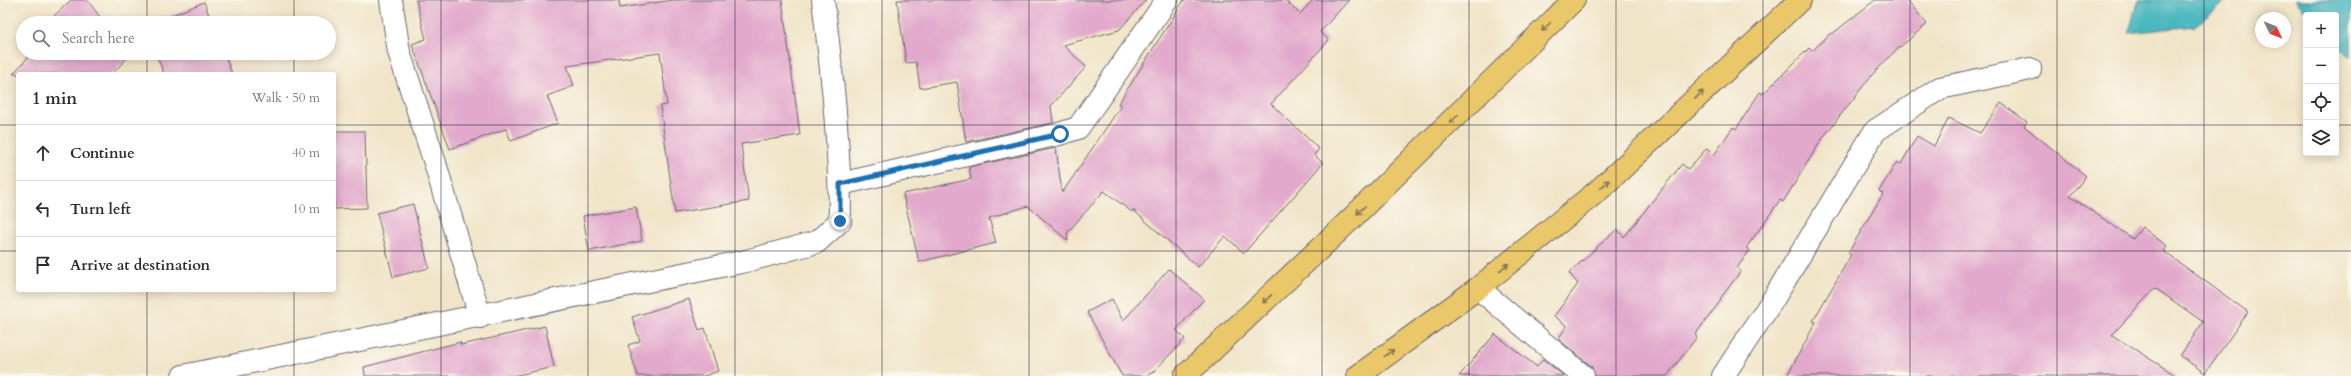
<!DOCTYPE html>
<meta charset="utf-8">
<style>
body{margin:0;font-family:Cardo,serif;background:#f7f7f7;color:#2b2b33}
.controls{position:absolute;right:12px;top:12px;display:grid;overflow:hidden;border-radius:4px;box-shadow:0 2px 10px #0003}
.controls button{width:36px;height:36px;display:grid;place-items:center;padding:0;border:0;border-bottom:1px solid #e1e1e2;background:#fff;color:#2b2b33;font:20px sans-serif}
.compass{position:absolute;left:2255px;top:12px;width:36px;height:36px;border-radius:50%;background:#fff;box-shadow:0 2px 10px #0003;rotate:133deg}
.stop{position:absolute;width:12px;height:12px;margin:-9px;border:3px solid #1f6fb2;border-radius:50%;background:#fff}
.stop.end{background:#1f6fb2;border-color:#fff;box-shadow:0 1px 4px #0008}
.list{margin:0;padding:0;list-style:none}
h2{display:flex;justify-content:space-between;align-items:center;height:52px;margin:0;padding:0 16px;font-size:17px}
h2 small{font-size:13px;font-weight:400;color:#7c7c81}
.list li{display:grid;grid-template-columns:26px 1fr auto;gap:12px;align-items:center;box-sizing:border-box;height:56px;padding:0 16px;border-top:1px solid #e1e1e2}
.list b{display:block;font-size:15px;white-space:nowrap}
.list em{font-size:13px;font-style:normal;color:#7c7c81}
.icon{flex:none;width:22px;height:22px;fill:none;stroke:currentColor;stroke-width:2;stroke-linecap:round;stroke-linejoin:round}
.map{position:relative;flex:none;width:2351px;height:376px;overflow:hidden}
.search{position:absolute;background:#fff;box-shadow:0 2px 10px #0003;left:16px;top:16px;width:320px;height:44px;display:flex;align-items:center;gap:10px;box-sizing:border-box;padding:0 14px;border-radius:22px;color:#7c7c81;font-size:15px}
.panel{position:absolute;background:#fff;box-shadow:0 2px 10px #0003;left:16px;top:72px;width:320px;height:220px;border-radius:4px}
.map>svg:first-child{display:block}
.water{fill:#48b7bf;stroke:#356c7d}
.building{fill:#e2a9cc}
.lines{fill:none;stroke-linecap:round;stroke-linejoin:round}
.minor-casing{stroke:#6a666d;stroke-width:24}
.major-casing{stroke:#6a666d;stroke-width:24}
.minor{stroke:#fff;stroke-width:22}
.major{stroke:#eac769;stroke-width:22}
.oneway{stroke:#867452}
.route{stroke:#1f6fb2;stroke-width:5}
.grid{fill:none;stroke:#22223b;stroke-width:1;stroke-opacity:0.55}
</style>
<div class="map">
<svg width="2351" height="376" viewBox="0 0 2351 376">
<rect width="100%" height="100%" fill="#fbf7ec"/>
<filter id="ink" filterUnits="userSpaceOnUse"><feTurbulence type="fractalNoise" baseFrequency=".025" numOctaves="2"/><feDisplacementMap in="SourceGraphic" scale="8" xChannelSelector="R" yChannelSelector="G"/><feConvolveMatrix kernelMatrix="1 2 1 2 8 2 1 2 1" color-interpolation-filters="sRGB"/></filter>
<filter id="wash" filterUnits="userSpaceOnUse"><feTurbulence type="fractalNoise" baseFrequency=".012" numOctaves="4" result="noise"/><feDisplacementMap in="SourceGraphic" scale="16" xChannelSelector="R" yChannelSelector="G"/><feGaussianBlur stdDeviation="0.9" result="paint"/><feColorMatrix in="noise" values="0 0 0 0 0 0 0 0 0 0 0 0 0 0 0 0 0 1.4 0 .05"/><feComposite in="paint" operator="in"/></filter>
<g filter="url(#wash)">
<rect width="100%" height="100%" fill="#f1e5c9"/>
<!-- water -->
<g class="water">
<polygon points="2139,0 2228,0 2195,26 2128,33"/>
<polygon points="2295,0 2351,0 2351,58 2336,43 2336,15 2309,15"/>
</g>
<g id="blocks">
<!-- building -->
<g class="building">
<polygon points="71,0 87,0 105,23 58,23 53,17"/>
<polygon points="416,0 619,0 620,8 673,0 782,0 800,135 741,144 749,201 675,213 660,106 667,105 660,53 567,66 574,86 547,96 558,123 511,141 506,129 450,149 412,44 426,39"/>
<polygon points="897,0 1146,0 1119,30 1063,45 1086,67 1051,106 1053,123 966,142 957,82 920,88 916,62 906,63"/>
<polygon points="1184,0 1285,0 1300,14 1313,0 1349,0 1320,32 1329,40 1271,104 1319,149 1314,155 1323,163 1244,253 1225,236 1198,267 1133,210 1132,212 1104,191 1067,233 1068,241 1028,206 989,218 996,243 919,262 903,194 971,179 969,167 1056,148 1062,193 1121,106 1118,104"/>
<polygon points="1875,0 1907,0 1927,24 1892,54 1871,76 1822,139 1783,202 1780,200 1746,248 1750,250 1737,268 1741,271 1720,299 1721,300 1695,335 1697,337 1667,376 1595,376 1591,366 1558,339 1567,326 1554,316 1578,284 1569,273 1617,229 1624,237 1682,164 1688,169 1707,148 1714,155 1733,127 1736,129 1760,92 1763,94 1809,48 1812,51 1831,33 1832,34"/>
<polygon points="204,2 212,23 151,23 165,18"/>
<polygon points="32,53 132,53 112,74 13,74"/>
<polygon points="156,53 224,53 232,74 164,74"/>
<polygon points="2001,103 2027,122 2024,126 2086,176 2070,196 2133,239 2142,227 2167,246 2163,251 2248,312 2205,373 2180,356 2203,322 2155,288 2112,335 2177,376 1787,376 1816,322 1813,321 1851,255 1848,253 1883,194 1879,191 1897,162 1901,164 1917,136 1934,146 1949,118 1980,133"/>
<polygon points="334,131 365,131 367,208 334,209"/>
<polygon points="413,204 429,268 393,277 377,213"/>
<polygon points="636,207 642,241 589,251 583,216"/>
<polygon points="1169,269 1204,299 1176,330 1185,339 1153,372 1146,376 1122,376 1087,312 1112,299 1123,321"/>
<polygon points="689,299 699,330 705,328 718,371 704,376 638,376 628,345 640,341 632,317"/>
<polygon points="545,326 554,367 513,376 365,376 364,367 460,342 461,345"/>
<polygon points="1495,334 1537,367 1543,359 1564,376 1459,376"/>
</g>
</g>
</g>
<g filter="url(#ink)">
<use href="#blocks" fill-opacity="0" stroke="#6a666d" stroke-width="1"/>
<g class="lines">
<!-- minor casing -->
<g class="minor-casing">
<g id="minor">
<polyline points="391,0 399,52 435,163 480,317"/>
<polyline points="840,184 1059,134 1078,128 1167,0"/>
<polyline points="1478,288 1583,376"/>
<path d="M183 376 746 261 817 242 840 221C840 147 832 73 823 0"/>
<polyline points="1723,376 1774,298 1875,131 1940,88 2030,69"/>
</g>
</g>
<!-- major casing -->
<g class="major-casing">
<g id="major">
<polyline points="1185,376 1352,218 1574,0"/>
<polyline points="1358,376 1478,288 1600,189 1800,0"/>
</g>
</g>
<!-- minor -->
<use href="#minor" class="minor"/>
<!-- major -->
<use href="#major" class="major"/>
</g>
<!-- one-way arrows -->
<defs><path id="oneway-shaft" d="M-6 0H5M1.5-3L5.5 0L1.5 3" fill="none" stroke-width="1.6" stroke-linecap="round" stroke-linejoin="round"/></defs>
<g class="oneway">
<use href="#oneway-shaft" transform="translate(1546 27) rotate(135)"/>
<use href="#oneway-shaft" transform="translate(1699 95) rotate(-43)"/>
<use href="#oneway-shaft" transform="translate(1454 119) rotate(135)"/>
<use href="#oneway-shaft" transform="translate(1605 184) rotate(-43)"/>
<use href="#oneway-shaft" transform="translate(1361 210) rotate(135)"/>
<use href="#oneway-shaft" transform="translate(1504 267) rotate(-39)"/>
<use href="#oneway-shaft" transform="translate(1267 299) rotate(137)"/>
<use href="#oneway-shaft" transform="translate(1389 353) rotate(-36)"/>
</g>
</g>
<g class="lines" filter="url(#ink)">
<!-- route -->
<polyline class="route" points="840,221 840,184 1060,134"/>
</g>
<!-- grid -->
<path class="grid" d="M147 0V23M294 0V23M441 0V376M588 0V376M735 0V376M882 0V376M1029 0V376M1176 0V376M1322 0V376M1469 0V376M1616 0V376M1763 0V376M1910 0V376M2057 0V376M2204 0V376M147 53V74M294 53V74M0 125H18M334 125H2306M2336 125H2351M0 251H18M334 251H2351M147 290V376M294 290V376"/>
</svg>
<div class="controls">
<button>+</button>
<button>−</button>
<button><svg class="icon" aria-label="locate" viewBox="0 0 24 24"><circle cx="12" cy="12" r="6"/><path d="M12 2v4M12 18v4M2 12h4M18 12h4"/></svg></button>
<button><svg class="icon" aria-label="layers" viewBox="0 0 24 24"><path d="M12 4l9 5-9 5-9-5zM3 14l9 5 9-5"/></svg></button>
</div>
<svg class="compass" viewBox="-18 -18 36 36"><path d="M0-13l5 13h-10z" fill="#e53935"/><path d="M0 13l5-13h-10z" fill="#7c7c81"/></svg>
<div class="stop" style="left:1060px;top:134px"></div>
<div class="stop end" style="left:840px;top:221px"></div>
<div class="search"><svg class="icon" aria-label="search" viewBox="0 0 24 24"><circle cx="10" cy="10" r="6"/><path d="M15 15l6 6"/></svg>Search here</div>
<section class="panel">
<h2>1 min<small>Walk · 50 m</small></h2>
<ul class="list">
<li><svg class="icon" aria-label="ahead" viewBox="0 0 24 24"><path d="M12 20V5M6 11l6-6 6 6"/></svg><div><b>Continue</b></div><em>40 m</em></li>
<li><svg class="icon" aria-label="left" viewBox="0 0 24 24"><path d="M17 20v-9H6M10 6l-5 5 5 5"/></svg><div><b>Turn left</b></div><em>10 m</em></li>
<li><svg class="icon" aria-label="arrive" viewBox="0 0 24 24"><path d="M6 21V4h12l-3 4 3 4H6"/></svg><div><b>Arrive at destination</b></div></li>
</ul>
</section>
</div>
